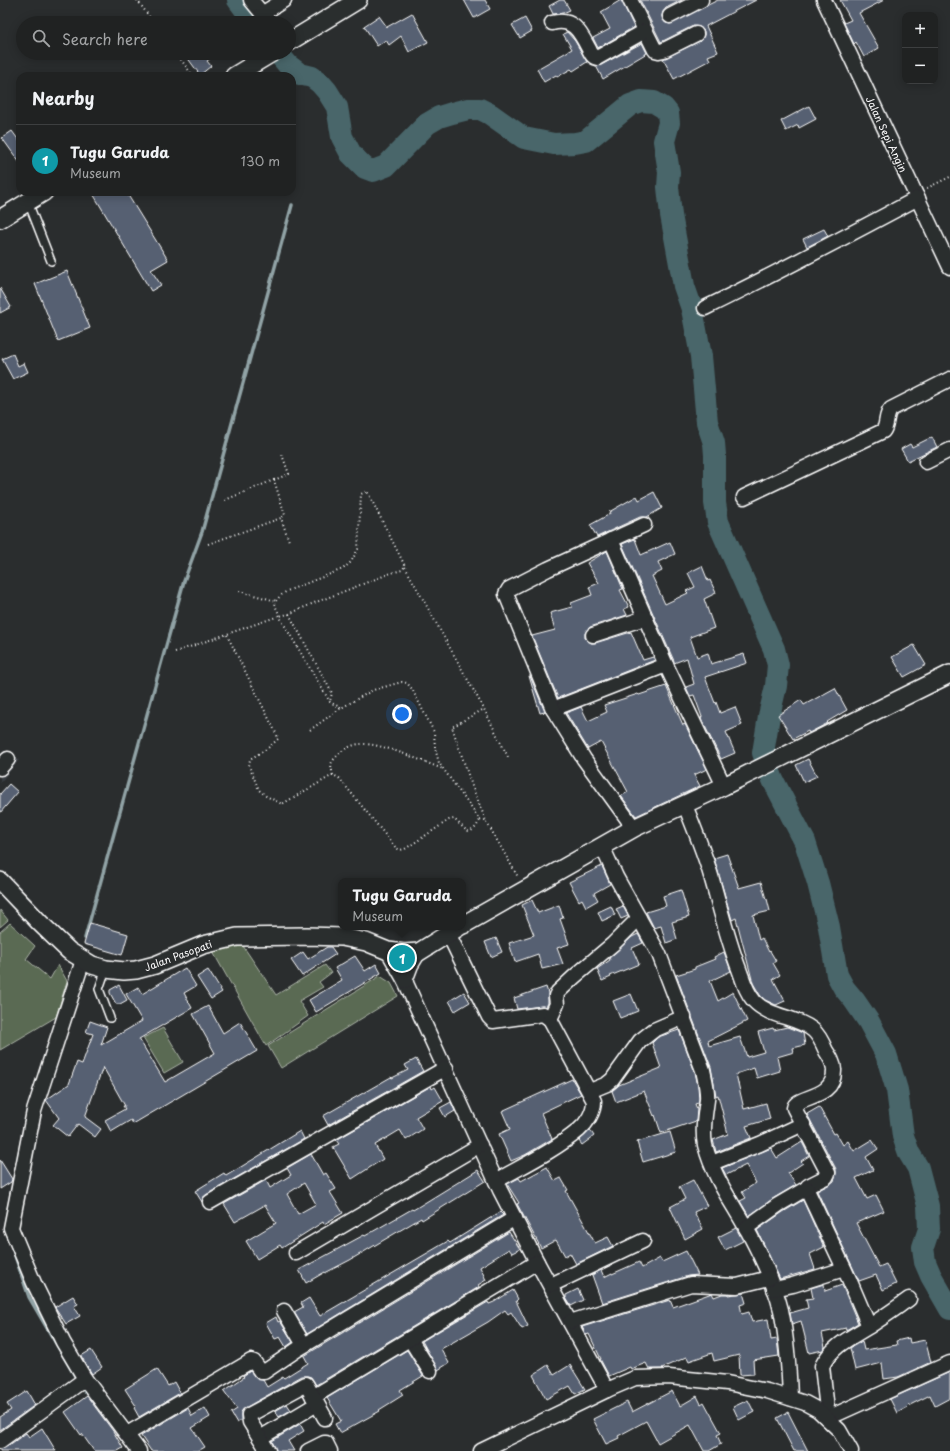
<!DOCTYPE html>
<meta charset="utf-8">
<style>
body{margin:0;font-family:"Playpen Sans",sans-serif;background:#282a2a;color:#f1f3f6}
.controls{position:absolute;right:12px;top:12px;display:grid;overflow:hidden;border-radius:8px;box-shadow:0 2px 10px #0003}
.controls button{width:36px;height:36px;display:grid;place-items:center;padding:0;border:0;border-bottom:1px solid #3d3f40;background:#202222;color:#f1f3f6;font:20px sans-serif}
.you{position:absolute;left:402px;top:714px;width:14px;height:14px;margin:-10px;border:3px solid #fff;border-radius:50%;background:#1a73e8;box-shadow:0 0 0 6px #1a73e833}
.badge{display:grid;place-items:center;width:26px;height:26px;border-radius:50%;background:#db2777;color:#fff;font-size:13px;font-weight:700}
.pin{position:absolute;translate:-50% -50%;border:2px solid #fff;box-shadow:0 1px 4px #0006}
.popup{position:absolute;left:338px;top:878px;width:128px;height:52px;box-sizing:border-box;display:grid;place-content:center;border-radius:8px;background:#202222;filter:drop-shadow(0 1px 3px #0005);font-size:13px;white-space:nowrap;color:#a2a4a5}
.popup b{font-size:15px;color:#f1f3f6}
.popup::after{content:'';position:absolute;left:50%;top:100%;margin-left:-8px;border:8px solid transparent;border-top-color:#202222}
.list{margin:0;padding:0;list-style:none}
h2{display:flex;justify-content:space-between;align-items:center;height:52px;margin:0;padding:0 16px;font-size:17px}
h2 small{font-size:13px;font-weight:400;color:#a2a4a5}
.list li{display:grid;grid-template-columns:26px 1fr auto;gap:12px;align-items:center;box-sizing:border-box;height:72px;padding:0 16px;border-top:1px solid #3d3f40}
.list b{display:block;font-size:15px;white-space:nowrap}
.list p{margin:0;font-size:13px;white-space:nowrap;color:#a2a4a5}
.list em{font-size:13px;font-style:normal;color:#a2a4a5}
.icon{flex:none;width:22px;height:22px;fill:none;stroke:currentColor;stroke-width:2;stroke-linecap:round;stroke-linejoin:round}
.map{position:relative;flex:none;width:950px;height:1451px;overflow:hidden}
.search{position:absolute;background:#202222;box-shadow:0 2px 10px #0003;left:16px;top:16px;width:280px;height:44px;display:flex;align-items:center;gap:10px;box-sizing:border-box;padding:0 14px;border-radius:22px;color:#a2a4a5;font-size:15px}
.panel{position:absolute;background:#202222;box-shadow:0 2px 10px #0003;left:16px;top:72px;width:280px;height:124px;border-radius:12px}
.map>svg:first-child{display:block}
.built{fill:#383c42}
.green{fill:#5a6a52;stroke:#acb4a8}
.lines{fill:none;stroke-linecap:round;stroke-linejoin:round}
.stream{stroke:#91a3a6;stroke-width:3.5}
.river{stroke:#48666a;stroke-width:22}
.building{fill:#576072;stroke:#fff;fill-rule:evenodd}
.service-casing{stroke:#fff;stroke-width:10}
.minor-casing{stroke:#fff;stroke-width:17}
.tertiary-casing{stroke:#fff;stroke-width:20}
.path{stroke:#fff;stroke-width:2;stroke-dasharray:1 3;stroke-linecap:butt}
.service{stroke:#2a2d2e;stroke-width:7}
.minor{stroke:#2a2d2e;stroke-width:14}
.tertiary{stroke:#2a2d2e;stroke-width:17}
.labels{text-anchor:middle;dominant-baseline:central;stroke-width:3.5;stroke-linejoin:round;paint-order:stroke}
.street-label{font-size:10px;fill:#fff;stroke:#2a2d2e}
</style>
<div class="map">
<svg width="950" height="1451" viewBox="0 0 950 1451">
<rect width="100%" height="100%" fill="#2a2d2e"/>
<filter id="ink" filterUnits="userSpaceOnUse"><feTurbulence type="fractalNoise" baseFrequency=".025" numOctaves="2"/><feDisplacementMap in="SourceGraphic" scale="8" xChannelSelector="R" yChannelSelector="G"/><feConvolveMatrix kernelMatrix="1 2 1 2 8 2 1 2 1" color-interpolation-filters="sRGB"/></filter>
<g filter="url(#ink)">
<!-- built -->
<polygon class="built" points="6,752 19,760 0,783 0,759"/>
<!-- green -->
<g class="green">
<polygon points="0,910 8,920 0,927"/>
<polygon points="10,923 35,946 26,959 50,979 58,965 67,981 56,1017 0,1050 0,932"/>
<polygon points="241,943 276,995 325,965 331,973 319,982 323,987 299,1001 308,1016 266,1046 213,952"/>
<polygon points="380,976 391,983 398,996 281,1068 268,1046"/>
<polygon points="163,1028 183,1062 164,1073 143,1038"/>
</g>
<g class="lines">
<!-- stream -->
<g class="stream">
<polyline points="85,938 184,581 202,532 292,205"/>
<polyline points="14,1253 29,1297 78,1381"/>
<polyline points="81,1386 85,1392"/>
</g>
<!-- river -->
<g class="river">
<polyline points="238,0 255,23"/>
<polyline points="278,53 288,65 300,74 312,77 320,83 327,91 337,107 342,137 351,154 365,168 373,171 386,166 427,124 439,117 452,113 468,109 480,109 490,114 524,138 554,144 575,143 586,141 630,105 641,101 654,102 664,108 668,113 669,123 664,141 669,172 668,187 671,215 684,286 692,309 701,356 707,422 714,443 715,455 715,503 718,522 774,649 778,665 776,686 769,716 763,753 773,780 805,842 818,883 829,927 837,975 844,988 854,1000 869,1022 886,1054 897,1090 903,1136 909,1153 918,1168 928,1206 929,1229 923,1247 925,1262 931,1276 950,1309"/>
</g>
</g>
<!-- building -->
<g class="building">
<polygon points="464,0 485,0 490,9 474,18"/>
<polygon points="560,0 564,0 570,10 563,13 553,14 549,6"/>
<polygon points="621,0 634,27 598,48 593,38 610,29 601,12"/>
<polygon points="640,0 682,0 666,8 663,12 662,16 663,20 666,23 670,24 718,0 756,0 706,26 718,52 708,56 710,60 674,79 663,59 700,41 704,35 704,31 700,27 693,26 661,42"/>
<polygon points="840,0 884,0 859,13 879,48 864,57 856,42 854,44 844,23 851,20"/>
<polygon points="412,13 428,42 409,52 401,36 389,45 386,40 377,46 364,26 379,16 387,27"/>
<polygon points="525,18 532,31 520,38 512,25"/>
<polygon points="567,32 575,41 587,62 573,71 571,69 557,77 556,75 544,82 537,69 572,49 563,34"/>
<polygon points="642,43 647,53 603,79 596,66 601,65"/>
<polygon points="184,53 217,53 207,61 211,66 200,75"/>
<polygon points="809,106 816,119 799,128 798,125 786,131 781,121"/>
<polygon points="12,131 20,142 20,163 2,138"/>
<polygon points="92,192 126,192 168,260 151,270 161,285 151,291"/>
<polygon points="824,229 828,236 807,247 803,239"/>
<polygon points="67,271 90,328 58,341 35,284"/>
<polygon points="0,288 11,307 0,313"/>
<polygon points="13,354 18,366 24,363 28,372 13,379 2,359"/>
<polygon points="932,437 937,447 908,461 901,449 910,444 912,447"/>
<polygon points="654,492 662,508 647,517 640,517 597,537 590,525 610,514 609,512 637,496 639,500"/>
<polygon points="635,539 641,555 670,542 675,554 658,562 662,571 652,576 665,604 688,593 686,591 695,587 688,573 702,566 708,581 710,580 716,593 704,599 714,628 690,637 697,657 708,653 711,664 744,654 747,663 705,677 715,703 716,702 720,713 735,707 739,717 742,725 726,732 735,753 721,759 701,718 702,717 694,695 690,696 686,687 694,684 687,658 674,663 674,661 622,544"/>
<polygon points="607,551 623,589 620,590 629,607 624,609 627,615 590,627 585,633 585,638 591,643 595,643 631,632 643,660 653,657 655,660 558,698 532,636 555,630 550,613 572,607 571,603 592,595 589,587 599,583 587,563"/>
<polygon points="914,645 926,665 904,677 892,657"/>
<polygon points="529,676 530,676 545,712 540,713"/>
<polygon points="666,686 683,725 685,724 707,769 694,775 700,786 636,816 621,796 628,792 601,742 588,749 566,713 581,707 588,721 607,712 604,705 638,694 639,695"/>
<polygon points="835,688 847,710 827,722 828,723 809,733 808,731 793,739 778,715 801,700 804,705"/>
<polygon points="808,759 817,776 804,782 796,765"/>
<polygon points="9,784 18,792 0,813 0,794"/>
<polygon points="727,854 739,888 761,882 766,899 767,899 770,911 753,915 759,940 762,938 769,952 770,951 776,961 773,963 780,975 773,979 785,1001 776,1005 765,1000 760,995 753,983 736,918 732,920 714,858"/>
<polygon points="602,866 610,884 594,893 598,900 586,907 582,899 579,901 569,882"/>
<polygon points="681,890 689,917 672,922 677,939 666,943 661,926 654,928 646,912 666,906 663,896"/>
<polygon points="532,900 538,913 559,905 563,918 560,919 569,944 557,948 563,964 542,969 538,954 515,962 509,943 534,935 522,905"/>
<polygon points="611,906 615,915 602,921 598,912"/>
<polygon points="623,906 628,916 621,919 616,909"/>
<polygon points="90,923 128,934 122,955 84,944"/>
<polygon points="638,934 643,943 632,948 639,964 610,976 611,977 602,981 597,969 610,960 609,958 632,937"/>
<polygon points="496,938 502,952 491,957 485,942"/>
<polygon points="327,947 331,947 336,954 302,976 291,960 303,952 308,959"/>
<polygon points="724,952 731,971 710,981 718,1001 733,992 747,1021 708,1041 709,1046 740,1037 747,1057 764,1052 758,1032 773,1028 774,1030 787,1027 803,1033 805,1045 793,1048 794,1052 777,1057 780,1071 757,1078 754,1068 736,1074 744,1109 766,1103 770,1119 746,1126 751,1138 716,1152 713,1140 728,1134 718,1095 716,1096 711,1067 676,975 695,969 695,967 715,959 714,957"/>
<polygon points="355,956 365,971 376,964 381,973 316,1012 309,1000 342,980 335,968"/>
<polygon points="185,968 196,986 184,993 192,1008 139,1039 165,1082 215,1053 193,1014 208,1006 223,1033 240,1022 257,1051 133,1124 131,1120 111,1132 105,1120 125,1109 123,1106 125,1106 103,1067 85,1117 101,1129 95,1137 78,1124 68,1137 53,1125 59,1118 46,1100 69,1084 77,1062 82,1064 93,1034 86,1032 90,1021 107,1027 101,1045 142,1021 126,994 138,987 142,994"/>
<polygon points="208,970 222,992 211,999 197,977"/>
<polygon points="119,985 127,1000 120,1004 116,1004 110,993 110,990"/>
<polygon points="546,987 548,993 548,1003 546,1007 542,1006 517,1009 514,998"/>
<polygon points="464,992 470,1002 455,1011 449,1001"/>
<polygon points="631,994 638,1011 620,1018 613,1001"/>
<polygon points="679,1030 695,1072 698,1086 699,1099 698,1103 695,1104 697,1109 696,1121 661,1133 655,1115 654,1116 644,1091 616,1102 612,1091 619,1085 661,1068 652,1043 658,1037"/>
<polygon points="416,1059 423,1071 328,1125 323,1116 391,1077 392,1078 408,1070 405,1065"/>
<polygon points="572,1079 581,1094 541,1113 552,1139 525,1155 511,1161 499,1134 510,1129 502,1111"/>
<polygon points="431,1086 432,1089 435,1087 443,1101 416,1117 423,1129 406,1140 400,1130 375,1145 383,1159 352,1179 333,1147 339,1144 336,1140"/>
<polygon points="451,1102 455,1111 445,1117 440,1108"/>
<polygon points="819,1107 834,1134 836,1133 843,1145 848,1141 854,1151 872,1140 878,1149 866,1157 873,1170 856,1178 867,1199 876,1195 884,1211 856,1223 879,1267 886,1264 896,1284 883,1290 876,1275 859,1281 817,1191 830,1184 834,1181 836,1173 836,1169 807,1114"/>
<polygon points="590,1130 594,1136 582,1145 579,1141"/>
<polygon points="300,1131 304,1139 206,1195 203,1198 202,1202 195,1191 224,1173 226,1176"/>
<polygon points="670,1132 676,1152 643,1162 637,1142"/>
<polygon points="802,1142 809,1156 801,1161 803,1163 788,1173 796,1185 774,1198 749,1216 740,1201 746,1198 742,1192 756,1183 746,1165 726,1175 722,1168 771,1148 777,1158"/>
<path d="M311 1154 323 1175 326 1173 336 1189 330 1192 343 1213 324 1224 323 1222 282 1248 280 1245 257 1259 246 1241 276 1223 265 1205 235 1222 224 1204 266 1180 270 1188 291 1175 287 1168ZM304 1183 316 1204 298 1214 287 1194Z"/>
<polygon points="0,1160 12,1179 11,1182 0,1189"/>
<polygon points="547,1167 555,1181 561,1178 568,1190 566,1191 595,1243 608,1237 613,1246 576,1264 570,1253 565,1256 556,1240 541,1248 517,1204 519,1203 507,1184 519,1178 521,1181"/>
<polygon points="478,1170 485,1181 422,1220 421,1218 350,1260 325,1273 325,1272 306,1283 299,1270 364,1235 365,1236 412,1209 413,1210"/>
<polygon points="693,1180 707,1206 694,1212 703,1229 685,1239 670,1207 685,1199 679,1187"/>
<polygon points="803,1200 824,1247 810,1254 815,1269 780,1279 757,1230 783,1212"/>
<polygon points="500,1212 503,1215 307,1334 294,1312 303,1307 301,1303 309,1298 320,1316 448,1241 450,1243"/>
<polygon points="736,1228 743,1241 725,1250 718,1237"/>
<polygon points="509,1232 520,1249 512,1253 509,1249 480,1267 486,1280 478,1285 479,1287 316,1385 311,1377 307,1376 302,1376 245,1408 241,1412 241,1420 237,1423 231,1413 237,1409 224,1391 244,1377 243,1376 250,1371 257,1379 263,1380 267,1387 283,1377 284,1378 308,1363 304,1356"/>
<polygon points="686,1251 698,1275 688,1276 602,1303 592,1275 601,1270 604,1277 612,1273 612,1274 639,1262 642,1268 660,1258 662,1262"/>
<polygon points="824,1284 825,1291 842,1285 858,1323 846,1330 846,1328 822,1333 825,1347 823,1350 809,1353 801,1321 792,1324 790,1313 808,1308 806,1299 813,1298 811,1288"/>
<polygon points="578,1289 583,1300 571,1306 566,1298 566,1295"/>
<polygon points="513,1290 518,1299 516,1301 528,1326 522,1329 511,1312 508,1314 505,1310 488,1322 441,1349 449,1363 438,1370 422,1341 488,1302 489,1304 494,1302"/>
<polygon points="712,1293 714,1297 722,1294 728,1294 728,1295 743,1293 746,1303 740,1305 742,1314 749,1312 752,1322 768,1319 771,1340 777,1339 779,1356 753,1360 754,1374 740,1375 739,1355 714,1361 712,1353 689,1361 687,1357 662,1368 663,1369 649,1369 646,1363 631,1369 630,1367 609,1376 600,1359 601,1359 589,1334 586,1335 582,1327 670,1300 673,1307"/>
<polygon points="73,1296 78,1304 74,1306 80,1316 66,1324 55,1307"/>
<polygon points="276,1317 278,1322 280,1321 293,1342 286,1347 280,1337 275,1339 266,1323"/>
<polygon points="909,1338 910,1343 925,1340 931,1362 898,1377 884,1379 882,1363 855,1370 850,1348 862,1341 864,1350 897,1345 896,1341"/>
<polygon points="91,1350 102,1367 92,1374 81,1356"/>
<polygon points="407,1350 423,1376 400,1390 403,1395 379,1410 380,1411 340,1433 335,1424 341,1421 327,1398"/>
<polygon points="548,1365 554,1375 570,1365 585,1389 575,1394 570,1386 546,1399 533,1375"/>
<polygon points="157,1369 168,1386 174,1382 180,1393 139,1417 134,1408 136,1406 125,1389"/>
<polygon points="950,1372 950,1398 935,1406 930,1395 908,1406 908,1407 897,1413 890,1399"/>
<polygon points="27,1391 35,1405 0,1430 0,1417 11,1410 7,1404"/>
<polygon points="672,1391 680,1406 697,1396 701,1404 704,1402 721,1433 717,1435 721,1444 709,1451 704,1451 690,1425 658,1443 646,1421 618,1436 619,1438 606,1444 593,1419 627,1402 632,1412"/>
<polygon points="87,1396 113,1431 123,1448 118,1451 94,1451 82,1434 81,1435 65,1412"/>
<polygon points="748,1400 754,1412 739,1420 733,1407"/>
<polygon points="287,1404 291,1410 279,1417 275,1411"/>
<polygon points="188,1408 192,1416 205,1408 210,1417 192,1428 205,1447 198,1451 151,1451 141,1436"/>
<polygon points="788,1412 808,1451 794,1451 777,1418"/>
<polygon points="300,1424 304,1431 288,1441 294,1451 276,1451 272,1441"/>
<polygon points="42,1428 56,1451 0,1451 0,1449 5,1448 26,1433 29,1437"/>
</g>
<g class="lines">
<!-- service casing -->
<g class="service-casing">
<g id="service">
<polyline points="28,202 51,261"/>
<polyline points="106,969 99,989 110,1018"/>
</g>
</g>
<!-- minor casing -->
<g class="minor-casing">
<g id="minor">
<polyline points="251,0 270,23"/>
<polyline points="630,0 655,50 659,51 664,50 696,34"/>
<polyline points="824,0 950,267"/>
<polyline points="262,14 284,0"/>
<polyline points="670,16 701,0"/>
<path d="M552 23C573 17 580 32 589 49 591 53 592 57 597 58L645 31"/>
<path d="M705 308C777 273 847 236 918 198"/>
<polyline points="926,462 950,450"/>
<path d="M744 497 883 431C888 425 885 415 891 409L950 379"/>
<polyline points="611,540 666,665 724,786"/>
<polyline points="593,635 645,618"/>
<polyline points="553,709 666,665"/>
<polyline points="0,768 8,759"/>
<path d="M685 805C694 828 704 852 711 876 720 907 727 938 739 969 743 980 746 992 754 1001 770 1018 796 1016 813 1030 819 1035 823 1044 826 1051 830 1057 834 1063 834 1070 835 1100 796 1095 794 1108L828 1173 826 1177 808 1186 807 1190 849 1279 869 1326"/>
<polyline points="634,828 584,759 553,709 506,594 509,589 548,569 644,525"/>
<path d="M602 846 616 877 659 954 703 1070C705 1080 708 1090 707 1100 705 1115 702 1130 705 1145 714 1180 735 1206 751 1237 763 1260 775 1285 781 1310 787 1339 789 1369 790 1398"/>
<path d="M448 933 489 1017 493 1021 543 1014 550 1019 594 1101C594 1112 587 1123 579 1130 554 1151 524 1165 496 1181"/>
<polyline points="388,951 405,981 500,1190 537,1262 607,1390"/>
<polyline points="83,960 34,1111 11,1228 34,1283 63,1342 85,1379 139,1451"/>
<polyline points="405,981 411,965 419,952"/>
<polyline points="550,1019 557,1004 556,996 558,992 574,977 613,944 639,918"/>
<polyline points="590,1091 607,1084 612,1080 640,1041 654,1030 684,1017"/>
<polyline points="712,1163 760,1144 803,1124"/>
<polyline points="210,1202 446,1068"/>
<polyline points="746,1228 778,1205 807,1188"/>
<polyline points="296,1253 480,1145"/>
<polyline points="551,1285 643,1241"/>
<polyline points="774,1289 793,1285 844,1269"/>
<path d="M909 1299C896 1308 882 1318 868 1327 850 1338 832 1346 822 1366L828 1418 950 1363"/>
<polyline points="284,1311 304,1345"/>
<polyline points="570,1322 691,1284 737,1286 769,1278"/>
<polyline points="410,1339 430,1371"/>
<polyline points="313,1397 537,1262"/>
<polyline points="127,1434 251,1361 254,1362 261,1372 264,1372 298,1349 515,1218"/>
<polyline points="260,1438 317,1404"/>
<polyline points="0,1441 85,1379"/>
<polyline points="268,1451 250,1422 249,1415 306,1384 325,1418"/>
<polyline points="308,1451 324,1443 326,1443 330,1451"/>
<polyline points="481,1451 607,1390 635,1378 669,1377 727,1383 767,1391 805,1403 818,1410 839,1430 851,1451"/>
</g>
</g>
<!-- tertiary casing -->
<g class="tertiary-casing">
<g id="tertiary">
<polyline points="289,42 358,0"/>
<polyline points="234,76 272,53"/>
<polyline points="0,219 44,192"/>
<polyline points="0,881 40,923 69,951 92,965 106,969 124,971 136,970 155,965 203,945 237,937 307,936 342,937 366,942 388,951 404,953 419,952 459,927"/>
<polyline points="463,925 634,828 724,786 950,674"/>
</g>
</g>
<!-- path -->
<g class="path">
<polyline points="137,0 154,23"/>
<polyline points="176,53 193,76"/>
<polyline points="927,188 950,177"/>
<polyline points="274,480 289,474 281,452"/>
<polyline points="225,500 274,480 285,515 281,518"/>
<polyline points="208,544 281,518 289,541"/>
<polyline points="405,567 484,709"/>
<polyline points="239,591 276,601"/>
<polyline points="289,614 332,693 330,701"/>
<polyline points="227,635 277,735 278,739 268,748 250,759 249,766 259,790 266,796 282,804 333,775 339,778 396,848 400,850 405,849 449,820 454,819 467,831 471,831 476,827 480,820"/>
<polyline points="175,652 279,616 289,614 314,603 391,573 402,570 405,566 367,491 361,494 358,549 351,562 343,569 287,591 280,596 276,601 275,605 282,621 330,702 341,708"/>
<polyline points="310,730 341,708 373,690 402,682 407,683 412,689 434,732 435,748 439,763 480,820 486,821"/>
<polyline points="508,757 484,709 452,727 472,786 486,821 518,877"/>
<path d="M333 775C330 763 330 763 339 754 343 749 354 744 361 744 383 743 421 761 443 769"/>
</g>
<!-- service -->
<use href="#service" class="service"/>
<!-- minor -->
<use href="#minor" class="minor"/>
<!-- tertiary -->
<use href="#tertiary" class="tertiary"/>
</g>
</g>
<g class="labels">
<!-- street labels -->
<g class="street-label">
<text transform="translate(887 134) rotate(65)">Jalan Sepi Angin</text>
<text transform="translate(178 955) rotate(-20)">Jalan Pasopati</text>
</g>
</g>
</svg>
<div class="controls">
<button>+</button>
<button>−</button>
</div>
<div class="you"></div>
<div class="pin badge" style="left:402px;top:958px;background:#0f9aa8">1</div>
<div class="popup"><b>Tugu Garuda</b>Museum</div>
<div class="search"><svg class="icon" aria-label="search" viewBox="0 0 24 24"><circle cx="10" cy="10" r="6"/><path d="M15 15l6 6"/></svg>Search here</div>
<section class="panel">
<h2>Nearby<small></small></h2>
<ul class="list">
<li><span class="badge" style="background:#0f9aa8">1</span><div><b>Tugu Garuda</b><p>Museum</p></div><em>130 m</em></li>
</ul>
</section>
</div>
